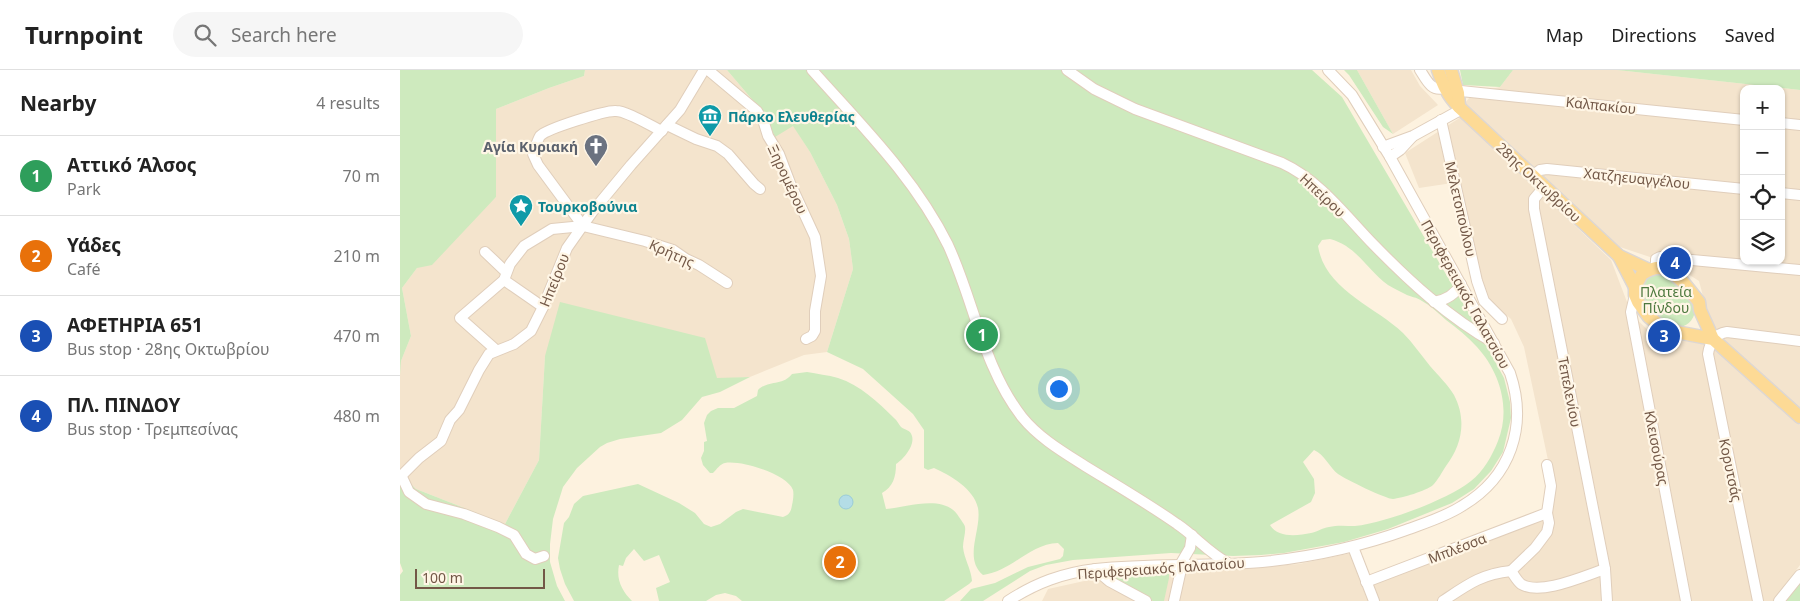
<!DOCTYPE html>
<meta charset="utf-8">
<style>
body{margin:0;font-family:"Noto Sans",sans-serif;background:#f6f6f6;color:#222}
.controls{position:absolute;right:15px;top:15px;display:grid;overflow:hidden;border-radius:10px;box-shadow:0 1px 4px #0004}
.controls button{width:45px;height:45px;display:grid;place-items:center;padding:0;border:0;border-bottom:1px solid #e0e0e0;background:#fff;color:#222;font:25px sans-serif}
.scale{position:absolute;left:15px;bottom:12px;width:130px;box-sizing:border-box;padding-left:5px;border:2px solid #735847;border-top:0;font-size:14px;line-height:18px;white-space:nowrap;color:#735847;-webkit-text-stroke:4px #fff6e6;paint-order:stroke}
.you{position:absolute;left:658px;top:318px;width:18px;height:18px;margin:-12px;border:4px solid #fff;border-radius:50%;background:#1a73e8;box-shadow:0 0 0 8px #1a73e833}
.badge{display:grid;place-items:center;width:32px;height:32px;border-radius:50%;background:#b45309;color:#fff;font-size:16px;font-weight:700}
.pin{position:absolute;translate:-50% -50%;border:2px solid #fff;box-shadow:0 1px 5px #0006}
.list{margin:0;padding:0;list-style:none}
h2{display:flex;justify-content:space-between;align-items:center;height:65px;margin:0;padding:0 20px;font-size:21px}
h2 small{font-size:16px;font-weight:400;color:#767676}
.list li{display:grid;grid-template-columns:32px 1fr auto;gap:15px;align-items:center;box-sizing:border-box;height:80px;padding:0 20px;border-top:1px solid #e0e0e0}
.list b{display:block;font-size:19px;white-space:nowrap}
.list p{margin:0;font-size:16px;white-space:nowrap;color:#767676}
.list em{font-size:16px;font-style:normal;color:#767676}
.icon{flex:none;width:28px;height:28px;fill:none;stroke:currentColor;stroke-width:2;stroke-linecap:round;stroke-linejoin:round}
.map{position:relative;flex:none;width:1400px;height:531px;overflow:hidden}
header{display:flex;align-items:center;gap:30px;box-sizing:border-box;height:70px;padding:0 25px;background:#fff;border-bottom:1px solid #e0e0e0}
header strong{font-size:24px}
nav{display:flex;gap:28px;margin-inline-start:auto;font-size:18px}
.search{width:350px;height:45px;background:#f6f6f6;display:flex;align-items:center;gap:12px;box-sizing:border-box;padding:0 18px;border-radius:28px;color:#767676;font-size:19px}
main{display:flex}
aside{flex:1;background:#fff}
.map>svg:first-child{display:block}
.residential{fill:#f4e4cd;fill-rule:evenodd}
.green{fill:#ceeabe;fill-rule:evenodd}
.water{fill:#b4dde6;stroke:#9accd8}
.lines{fill:none;stroke-linecap:round;stroke-linejoin:round}
.minor-casing{stroke:#e0cebb;stroke-width:12}
.major-casing{stroke:#ddd7d3;stroke-width:15}
.minor{stroke:#fff;stroke-width:10}
.major{stroke:#fdda95;stroke-width:12}
.labels{text-anchor:middle;dominant-baseline:central;stroke-width:4.5;stroke-linejoin:round;paint-order:stroke}
.street-label{font-size:14px;fill:#735847;stroke:#fff6e6}
.culture-label{font-size:14px;font-weight:bold;fill:#0d838f;stroke:#fff6e6;text-anchor:start}
.worship-label{font-size:14px;font-weight:bold;fill:#5b616d;stroke:#fff6e6;text-anchor:end}
.park-label{font-size:14px;fill:#4e793f;stroke:#fff6e6}
</style>
<header>
<strong>Turnpoint</strong>
<div class="search"><svg class="icon" aria-label="search" viewBox="0 0 24 24"><circle cx="10" cy="10" r="6"/><path d="M15 15l6 6"/></svg>Search here</div>
<nav><a>Map</a><a>Directions</a><a>Saved</a></nav>
</header>
<main>
<aside>
<h2>Nearby<small>4 results</small></h2>
<ul class="list">
<li><span class="badge" style="background:#2e9e5b">1</span><div><b>Αττικό Άλσος</b><p>Park</p></div><em>70 m</em></li>
<li><span class="badge" style="background:#e8710a">2</span><div><b>Υάδες</b><p>Café</p></div><em>210 m</em></li>
<li><span class="badge" style="background:#1a4fb4">3</span><div><b>ΑΦΕΤΗΡΙΑ 651</b><p>Bus stop · 28ης Οκτωβρίου</p></div><em>470 m</em></li>
<li><span class="badge" style="background:#1a4fb4">4</span><div><b>ΠΛ. ΠΙΝΔΟΥ</b><p>Bus stop · Τρεμπεσίνας</p></div><em>480 m</em></li>
</ul>
</aside>
<div class="map">
<svg width="1400" height="531" viewBox="0 0 1400 531">
<rect width="100%" height="100%" fill="#fdf2df"/>
<!-- residential -->
<g class="residential">
<polygon points="185,0 327,0 361,40 375,66 393,55 410,82 437,135 449,169 453,199 427,282 404,285 350,307 317,309 145,286 139,390 105,454 16,419 0,403 0,305 1,291 11,266 2,218 17,198 96,127 96,39 149,18 184,6"/>
<polygon points="957,0 1011,0 1020,16 1038,35 993,64"/>
<path d="M1113 0H1217L1400 20V342L1326 275 1311 256 1299 211 1274 195 1220 177 1173 137 1062 37 1073 23 1100 17ZM1344 19H1381V191H1344Z"/>
<polygon points="1061,47 1211,190 1232,245 1249,261 1278,268 1297,268 1320,284 1400,355 1400,495 1373,531 977,531 971,515 1152,444 1152,409 1124,277 1111,249 1087,228 1078,202 1059,112 1019,118 1005,83"/>
<polygon points="952,483 970,531 642,531 648,519 716,504 768,499 828,500 899,494"/>
</g>
<!-- green -->
<g class="green">
<polygon points="0,0 185,0 184,6 149,18 96,39 96,127 32,195 17,198 2,218 11,266 1,291 0,305"/>
<path d="M327 0H912L942 27 1074 252 1104 308 1110 332 1111 348 1103 382 1091 401 1074 419 1052 433 988 459 944 472 884 483 861 485 833 486 771 483 673 490 646 495 630 501 583 531H560L571 519 595 513 628 497 660 489 663 486 664 479 658 473C629 474 611 502 583 505 563 488 582 460 578 438 574 419 550 405 534 398L528 400 524 398V360L513 344 463 299 427 282 453 199 449 169 437 135 410 82 393 56 375 67 361 40ZM930 169C957 176 967 200 988 215 993 218 999 221 1005 224 1010 227 1017 227 1022 231 1031 236 1038 243 1046 250 1057 258 1068 267 1077 277 1100 302 1111 339 1098 371 1092 386 1083 402 1071 411 1047 430 985 453 955 456 946 456 937 455 929 457 922 458 917 462 911 463 897 466 878 468 870 455L911 432 915 423 914 409 903 392 914 380C924 384 930 398 938 404 945 409 986 429 993 429 1002 428 1026 421 1033 415 1038 410 1042 402 1046 396 1062 375 1067 350 1054 325 1048 315 1038 305 1030 296 1021 285 1013 273 1003 263 975 236 925 220 918 176L922 170Z"/>
<polygon points="944,0 957,0 993,64 983,57 949,5"/>
<polygon points="1060,0 1113,0 1100,17 1063,15"/>
<polygon points="1217,0 1400,0 1400,20"/>
<path d="M1257 201 1281 213 1296 239C1293 252 1287 257 1274 258L1252 244 1241 229V211Z"/>
<polygon points="160,232 305,268 317,308 350,307 320,322 302,327 282,350 261,363 220,369 207,373 200,377 177,398 163,417 153,449 150,474 150,492 157,516 165,531 0,531 0,505 3,501 0,493 0,403 16,419 105,454 139,390 145,286"/>
<path d="M407 302C417 304 428 305 438 308 460 315 478 332 494 348 497 350 499 355 501 357 506 361 510 359 512 366 515 376 503 390 496 394 496 407 493 417 482 423L486 439C508 437 545 423 559 447 561 450 565 455 565 457 566 462 563 471 563 477 564 489 571 498 572 511L569 514 544 531H342L336 526 325 523 316 525 306 531H259L256 518 270 512 259 485 244 491 234 479 226 488 223 496 219 495C216 510 222 521 232 531H174L165 514 160 499 158 488 164 453 169 447 174 434 183 426 238 414 279 433 295 443 304 454 311 457 320 454 336 442 343 439 383 447C389 445 391 442 392 435 393 431 394 424 393 420 387 404 341 390 325 393 320 394 317 399 313 403H310L303 395 301 388 304 381V372L307 371 304 353 307 345 311 341 318 338H334L357 326 358 320C368 310 383 316 392 304Z"/>
<polygon points="767,503 769,504 769,508 764,531 753,531 714,510 713,506 716,504"/>
<polygon points="1400,510 1400,531 1383,531"/>
</g>
<!-- water -->
<circle class="water" cx="446" cy="432" r="7"/>
<g class="lines">
<!-- minor casing -->
<g class="minor-casing">
<g id="minor">
<polyline points="308,0 357,41 364,53 368,66 379,84 390,113 415,167 421,206 415,241 415,261 412,266 406,269"/>
<path d="M412 0C461 55 515 108 548 175 574 231 583 297 622 347 639 368 663 382 685 396 716 415 747 433 777 454 795 466 809 483 828 493"/>
<path d="M667 0 694 19 735 39 882 93C919 110 945 145 973 174 1009 211 1048 247 1094 273"/>
<path d="M1020 0C1026 9 1031 22 1044 18"/>
<polyline points="1058,23 1061,21 1344,50"/>
<polyline points="1041,50 1077,211 1084,231 1102,249"/>
<polyline points="1381,53 1400,55"/>
<polyline points="267,55 296,69 317,76 328,84 354,114 360,119"/>
<polyline points="983,77 1013,66 1062,39"/>
<polyline points="990,87 1000,80 1012,67"/>
<polyline points="1132,106 1140,100 1147,99 1344,119"/>
<polyline points="1144,117 1134,129 1134,139 1205,499 1207,531"/>
<polyline points="1381,123 1400,125"/>
<path d="M183 156 138 95 133 84C135 79 137 71 140 66 146 59 206 40 216 41 227 41 251 56 262 61"/>
<polyline points="85,182 106,202"/>
<polyline points="1256,198 1256,189 1260,187 1400,200"/>
<polyline points="104,210 143,237"/>
<polyline points="1235,225 1231,242 1286,531"/>
<path d="M1034 232C1046 230 1055 225 1061 214"/>
<polyline points="96,280 60,248 104,210 110,194 124,176 152,159 183,156 245,171 273,180 286,189 299,195 327,213"/>
<polyline points="0,407 19,388 41,371 50,350 59,340 79,300 89,284 114,274 131,261 143,237 167,178 193,141 231,95 280,40 304,0"/>
<polyline points="2,407 9,422 26,434 64,444 98,457 114,465 126,484 135,489 144,486"/>
<polyline points="953,477 974,531"/>
<polyline points="780,495 790,478 792,465"/>
<polyline points="695,499 709,511 746,531"/>
<polyline points="1111,501 1135,478 1147,462 1149,453 1147,443 1151,416 1147,395"/>
<polyline points="966,512 1147,443"/>
<path d="M608 531C636 513 662 503 696 499 751 493 807 497 862 492 912 487 959 477 1006 460 1025 453 1045 447 1062 436 1111 407 1128 356 1110 303L990 87 952 25 928 0"/>
<polyline points="774,531 782,495"/>
<path d="M1043 531C1067 515 1081 504 1111 501 1114 505 1117 511 1121 514 1140 526 1184 506 1205 499"/>
<path d="M1358 531 1308 284C1310 272 1314 264 1327 262L1400 271"/>
<polyline points="1379,531 1400,505"/>
</g>
</g>
<!-- major casing -->
<g class="major-casing">
<g id="major">
<path d="M1038 0C1043 15 1048 26 1059 37L1219 186 1249 200"/>
<polyline points="1051,0 1058,23 1059,37"/>
<polyline points="1219,186 1235,217"/>
<polyline points="1313,269 1266,260 1249,247 1238,232 1235,225 1235,217 1242,204 1249,200 1256,198 1264,198 1271,202 1283,212 1299,232 1300,240 1313,269 1400,347"/>
</g>
</g>
<!-- minor -->
<use href="#minor" class="minor"/>
<!-- major -->
<use href="#major" class="major"/>
</g>
<!-- icons -->
<defs>
<g id="museum-pin" transform="scale(1.25)"><path d="M0 17L-7.5 6A9.5 9.5 0 1 1 7.5 6Z" fill="#0f9aa8" stroke="#fff6e6"/><path d="M0-6L6-3V-2H-6V-3ZM-5-1h2V3h-2ZM-1-1h2V3h-2ZM3-1h2V3H3ZM-6 4H6V6H-6Z" fill="#fff"/></g>
<g id="church-pin" transform="scale(1.25)"><path d="M0 17L-7.5 6A9.5 9.5 0 1 1 7.5 6Z" fill="#6b7280" stroke="#fff6e6"/><path d="M-1.2-6h2.4v3.5h3.3v2.4h-3.3V6h-2.4V-.1h-3.3v-2.4h3.3Z" fill="#fff"/></g>
<g id="sight-pin" transform="scale(1.25)"><path d="M0 17L-7.5 6A9.5 9.5 0 1 1 7.5 6Z" fill="#0f9aa8" stroke="#fff6e6"/><path d="M0-6L1.8-2.2L6-1.7L2.9 1.2L3.7 5.4L0 3.3L-3.7 5.4L-2.9 1.2L-6-1.7L-1.8-2.2Z" fill="#fff"/></g>
</defs>
<g fill-rule="evenodd">
<use href="#museum-pin" x="310" y="46"/>
<use href="#church-pin" x="196" y="76"/>
<use href="#sight-pin" x="121" y="136"/>
</g>
<g class="labels">
<!-- street labels -->
<g class="street-label">
<text transform="translate(1201 35) rotate(6)">Καλπακίου</text>
<text transform="translate(1237 108) rotate(6)">Χατζηευαγγέλου</text>
<text transform="translate(388 109) rotate(65)">Ξηρομέρου</text>
<text transform="translate(1139 112) rotate(43)">28ης Οκτωβρίου</text>
<text transform="translate(923 125) rotate(43)">Ηπείρου</text>
<text transform="translate(1061 139) rotate(77)">Μελετοπούλου</text>
<text transform="translate(272 183) rotate(24)">Κρήτης</text>
<text transform="translate(154 210) rotate(-68)">Ηπείρου</text>
<text transform="translate(1066 224) rotate(61)">Περιφερειακός Γαλατσίου</text>
<text transform="translate(1170 322) rotate(79)">Τεπελενίου</text>
<text transform="translate(1257 378) rotate(79)">Κλεισούρας</text>
<text transform="translate(1331 400) rotate(78)">Κορυτσάς</text>
<text transform="translate(1057 478) rotate(-21)">Μπλέσσα</text>
<text transform="translate(761 498) rotate(-4)">Περιφερειακός Γαλατσίου</text>
</g>
<!-- culture labels -->
<g class="culture-label">
<text x="328" y="46">Πάρκο Ελευθερίας</text>
<text x="138" y="136">Τουρκοβούνια</text>
</g>
<!-- worship labels -->
<g class="worship-label">
<text x="178" y="76">Αγία Κυριακή</text>
</g>
<!-- park labels -->
<g class="park-label">
<text x="1266" y="221">Πλατεία<tspan x="1266" dy="16">Πίνδου</tspan></text>
</g>
</g>
</svg>
<div class="controls">
<button>+</button>
<button>−</button>
<button><svg class="icon" aria-label="locate" viewBox="0 0 24 24"><circle cx="12" cy="12" r="6"/><path d="M12 2v4M12 18v4M2 12h4M18 12h4"/></svg></button>
<button><svg class="icon" aria-label="layers" viewBox="0 0 24 24"><path d="M12 4l9 5-9 5-9-5zM3 14l9 5 9-5"/></svg></button>
</div>
<div class="scale">100 m</div>
<div class="you"></div>
<div class="pin badge" style="left:582px;top:265px;background:#2e9e5b">1</div>
<div class="pin badge" style="left:440px;top:492px;background:#e8710a">2</div>
<div class="pin badge" style="left:1264px;top:266px;background:#1a4fb4">3</div>
<div class="pin badge" style="left:1275px;top:193px;background:#1a4fb4">4</div>
</div>
</main>
